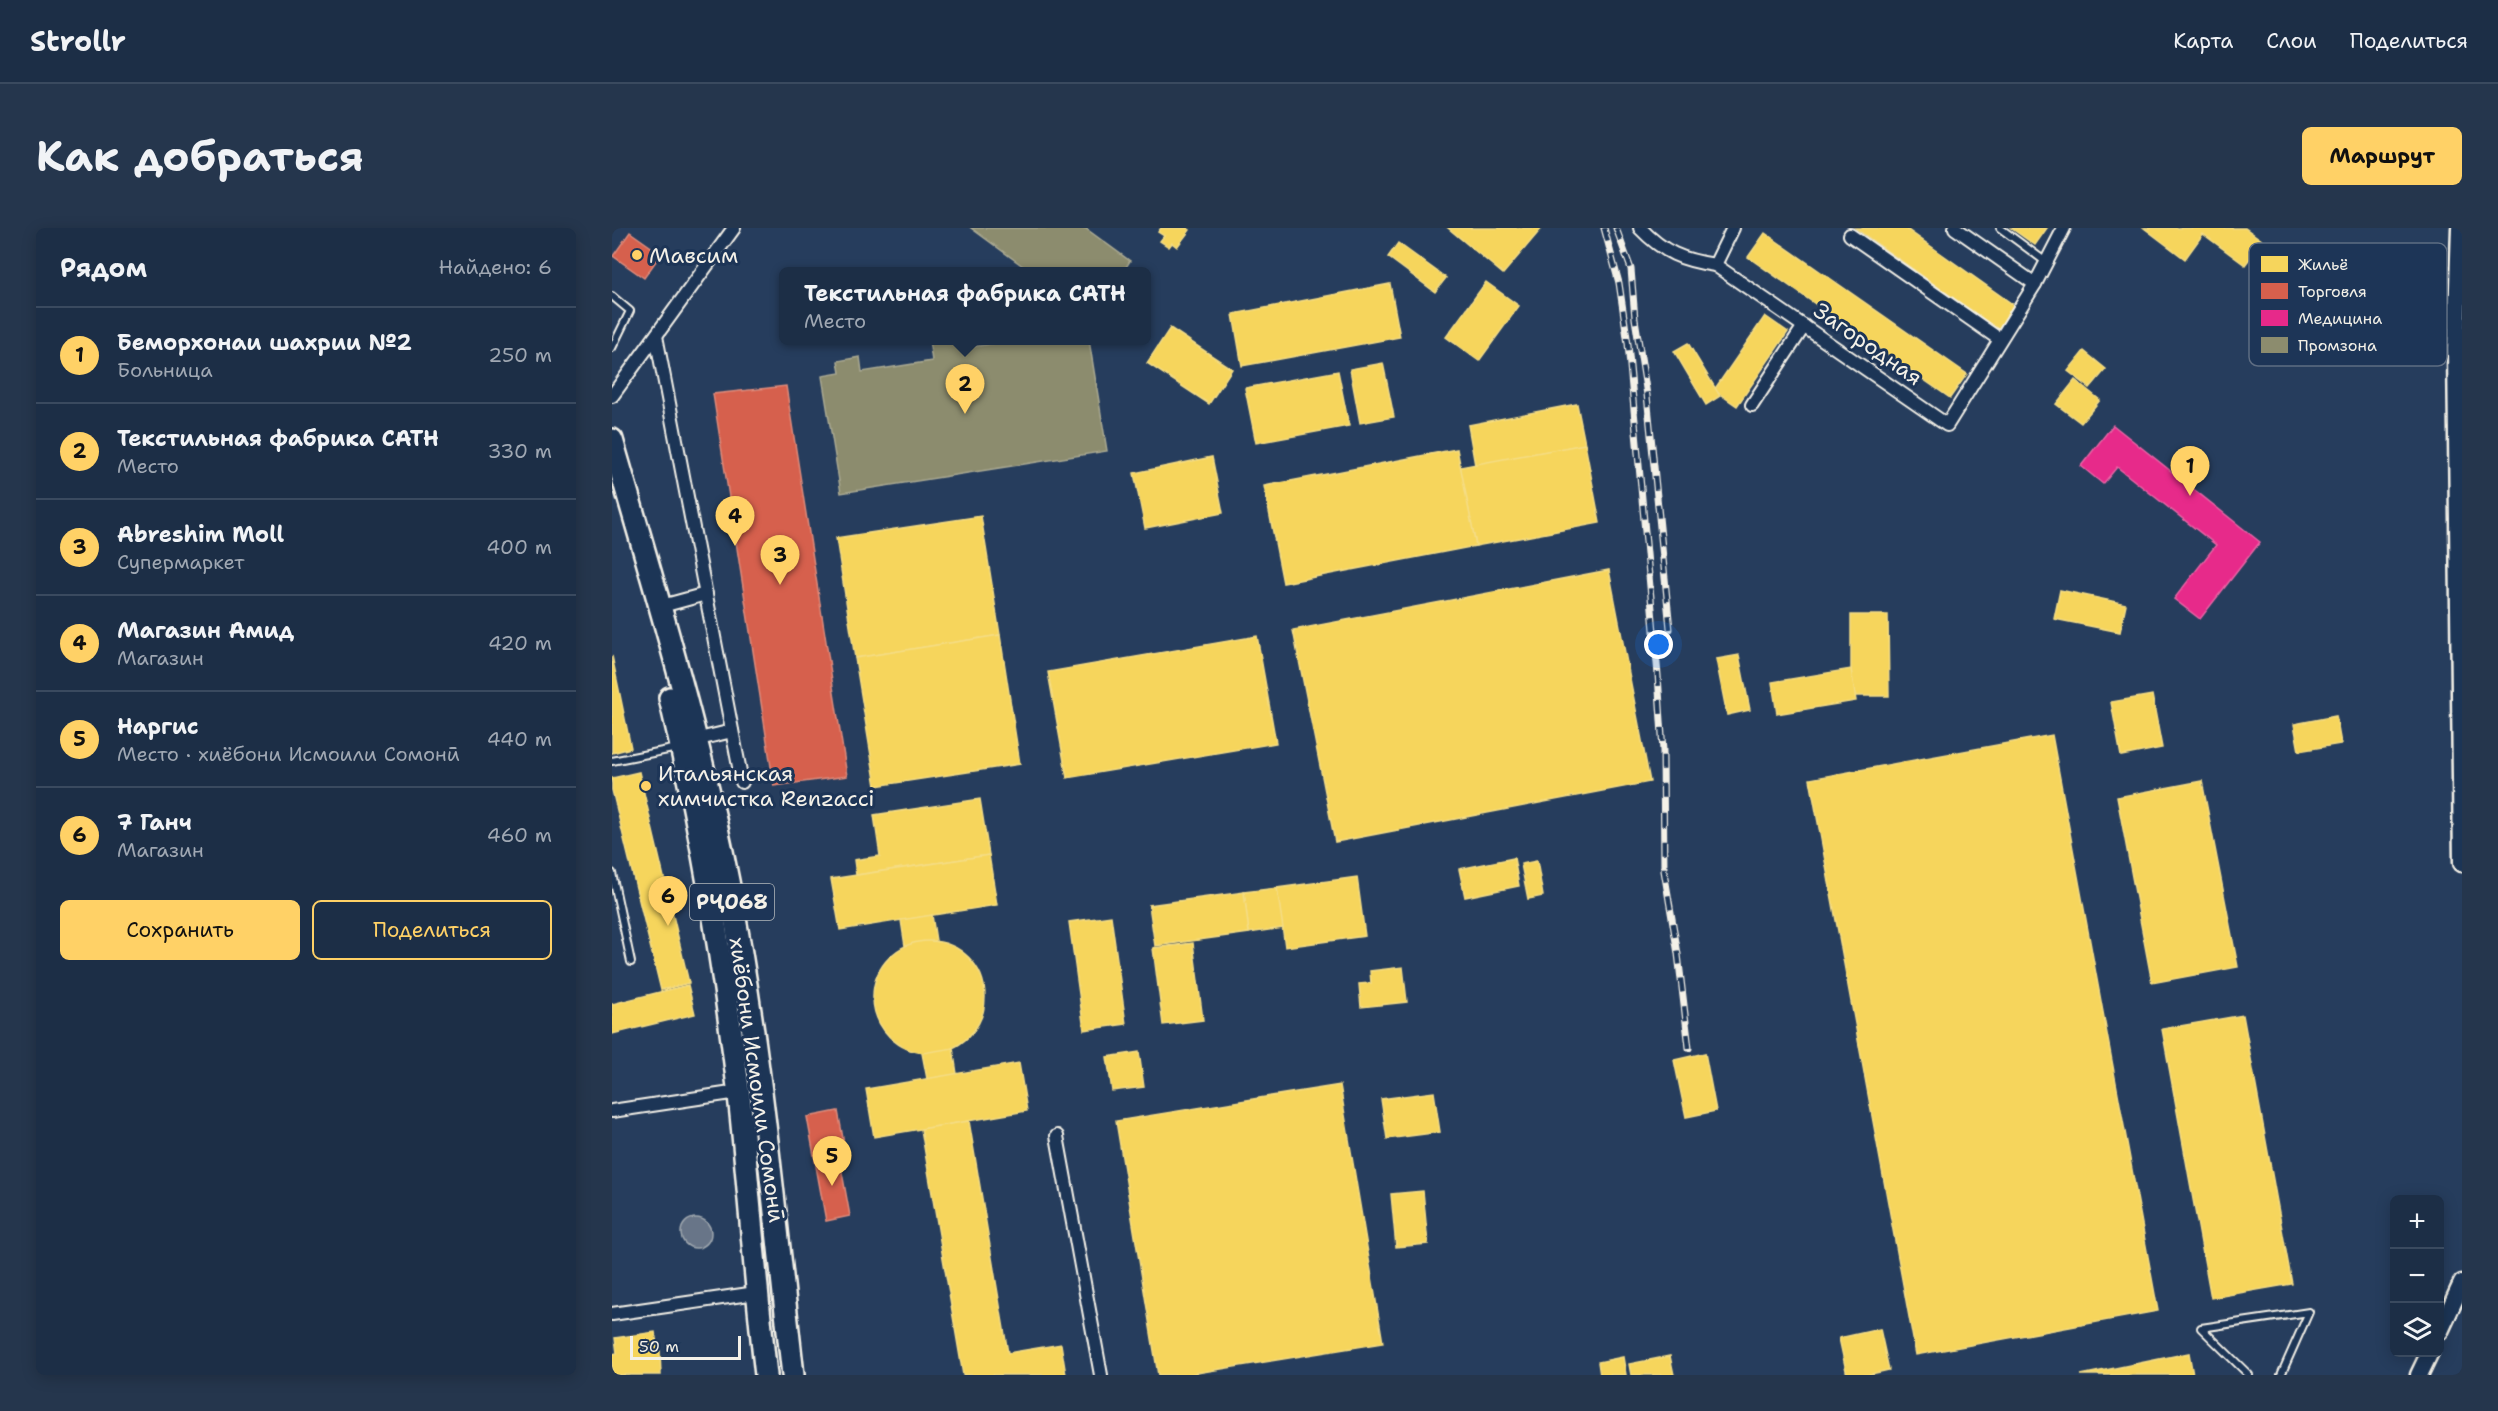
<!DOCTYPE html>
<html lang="ru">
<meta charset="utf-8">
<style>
body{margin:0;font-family:"Shantell Sans",sans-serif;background:#25364d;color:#f1f3f6}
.controls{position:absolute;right:18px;bottom:18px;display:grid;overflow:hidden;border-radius:9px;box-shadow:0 3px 15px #0003}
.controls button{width:54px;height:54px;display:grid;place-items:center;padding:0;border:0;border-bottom:2px solid #3a4a5f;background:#1c2e46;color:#f1f3f6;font:30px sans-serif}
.scale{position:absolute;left:18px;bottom:15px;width:111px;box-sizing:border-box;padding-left:6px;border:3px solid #f4f1e8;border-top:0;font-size:16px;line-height:21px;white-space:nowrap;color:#f4f1e8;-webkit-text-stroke:4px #1d3557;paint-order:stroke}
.you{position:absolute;left:1047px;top:417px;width:21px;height:21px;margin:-15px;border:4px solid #fff;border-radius:50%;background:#1a73e8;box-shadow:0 0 0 9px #1a73e833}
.badge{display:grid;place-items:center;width:39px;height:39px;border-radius:50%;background:#ffd166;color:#111;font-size:20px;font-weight:700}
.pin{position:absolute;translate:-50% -50px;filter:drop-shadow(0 2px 3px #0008)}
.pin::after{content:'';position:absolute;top:32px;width:21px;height:18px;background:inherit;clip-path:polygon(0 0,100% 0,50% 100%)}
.popup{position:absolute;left:167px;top:39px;width:372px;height:78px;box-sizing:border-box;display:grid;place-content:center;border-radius:9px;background:#1c2e46;filter:drop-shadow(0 2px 4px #0005);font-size:20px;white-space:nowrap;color:#a0a8b3}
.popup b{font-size:22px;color:#f1f3f6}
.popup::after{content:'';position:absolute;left:50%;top:100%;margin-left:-12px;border:12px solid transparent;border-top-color:#1c2e46}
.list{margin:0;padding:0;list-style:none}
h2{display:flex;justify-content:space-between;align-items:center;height:78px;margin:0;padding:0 24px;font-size:26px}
h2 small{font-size:20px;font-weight:400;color:#a0a8b3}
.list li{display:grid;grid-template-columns:39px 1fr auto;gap:18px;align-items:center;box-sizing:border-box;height:96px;padding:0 24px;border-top:2px solid #3a4a5f}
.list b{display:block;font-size:22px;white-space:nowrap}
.list p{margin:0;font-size:20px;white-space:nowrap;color:#a0a8b3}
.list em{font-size:20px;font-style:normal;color:#a0a8b3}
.actions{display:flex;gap:12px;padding:18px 24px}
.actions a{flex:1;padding:14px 0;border:2px solid #ffd166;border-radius:9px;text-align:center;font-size:21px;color:#ffd166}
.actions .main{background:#ffd166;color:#111}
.icon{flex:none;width:33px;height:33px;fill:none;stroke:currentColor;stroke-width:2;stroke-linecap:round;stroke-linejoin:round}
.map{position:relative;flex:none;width:1850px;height:1147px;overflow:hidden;border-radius:9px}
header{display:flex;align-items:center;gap:36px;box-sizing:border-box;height:84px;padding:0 30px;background:#1c2e46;border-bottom:2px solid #3a4a5f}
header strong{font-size:28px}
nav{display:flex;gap:33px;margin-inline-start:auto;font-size:21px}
.intro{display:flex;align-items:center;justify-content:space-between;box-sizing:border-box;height:144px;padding:0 36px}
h1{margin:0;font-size:42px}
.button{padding:15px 27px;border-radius:9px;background:#ffd166;color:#111;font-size:21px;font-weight:700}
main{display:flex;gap:36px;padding:0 36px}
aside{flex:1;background:#1c2e46;border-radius:9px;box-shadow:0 3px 15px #0003}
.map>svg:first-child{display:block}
.water{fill:#677588;stroke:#9fa7ae;stroke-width:1.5}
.homes{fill:#f6d55c;stroke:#f5dd86;stroke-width:1.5}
.shops{fill:#d6604d;stroke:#df8c7c;stroke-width:1.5}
.health{fill:#e7298a;stroke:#eb65a6;stroke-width:1.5}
.industry{fill:#8c8c6e;stroke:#abaa93;stroke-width:1.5}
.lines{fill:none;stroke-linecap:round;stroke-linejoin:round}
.lane-casing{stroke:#f4f1e8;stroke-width:10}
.street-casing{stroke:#f4f1e8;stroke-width:16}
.secondary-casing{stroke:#f4f1e8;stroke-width:21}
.highway-casing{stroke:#f4f1e8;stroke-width:26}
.lane{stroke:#1d3557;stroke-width:6}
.street{stroke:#1d3557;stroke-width:12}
.secondary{stroke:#1d3557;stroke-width:16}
.highway{stroke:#1d3557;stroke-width:21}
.rail-casing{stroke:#f4f1e8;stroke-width:7}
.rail{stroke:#1d3557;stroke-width:4.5;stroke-dasharray:14;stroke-linecap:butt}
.poi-dot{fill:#ffd166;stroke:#1d3557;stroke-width:2}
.labels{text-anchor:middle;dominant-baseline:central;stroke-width:6;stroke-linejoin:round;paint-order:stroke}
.shield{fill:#1d3557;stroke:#b4b9bc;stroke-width:1.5}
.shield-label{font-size:21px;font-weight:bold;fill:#f4f1e8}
.poi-label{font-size:22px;fill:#f4f1e8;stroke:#1d3557;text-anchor:start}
.street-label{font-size:22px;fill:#f4f1e8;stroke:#1d3557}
.key{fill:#1d3557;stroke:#5e6d82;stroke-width:1.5}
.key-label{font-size:16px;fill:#f4f1e8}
</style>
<header>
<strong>Strollr</strong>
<nav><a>Карта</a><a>Слои</a><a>Поделиться</a></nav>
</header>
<div class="intro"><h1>Как добраться</h1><a class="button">Маршрут</a></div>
<main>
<aside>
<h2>Рядом<small>Найдено: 6</small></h2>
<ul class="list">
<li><span class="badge">1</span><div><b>Беморхонаи шахрии №2</b><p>Больница</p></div><em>250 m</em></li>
<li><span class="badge">2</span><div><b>Текстильная фабрика САТН</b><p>Место</p></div><em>330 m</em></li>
<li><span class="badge">3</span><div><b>Abreshim Moll</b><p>Супермаркет</p></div><em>400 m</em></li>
<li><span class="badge">4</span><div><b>Магазин Амид</b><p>Магазин</p></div><em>420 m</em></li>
<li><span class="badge">5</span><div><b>Наргис</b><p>Место · хиёбони Исмоили Сомонӣ</p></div><em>440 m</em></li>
<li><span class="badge">6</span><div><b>7 Ганч</b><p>Магазин</p></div><em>460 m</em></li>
</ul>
<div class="actions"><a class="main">Сохранить</a><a>Поделиться</a></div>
</aside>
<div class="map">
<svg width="1850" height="1147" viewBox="0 0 1850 1147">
<rect width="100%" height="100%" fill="#263d5d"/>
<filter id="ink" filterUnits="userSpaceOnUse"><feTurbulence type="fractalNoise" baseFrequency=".0167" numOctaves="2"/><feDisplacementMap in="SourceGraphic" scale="12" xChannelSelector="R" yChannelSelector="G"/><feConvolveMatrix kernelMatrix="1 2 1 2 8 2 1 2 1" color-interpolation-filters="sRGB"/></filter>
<g filter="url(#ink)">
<!-- water -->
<circle class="water" cx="84" cy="1005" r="15"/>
<!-- homes -->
<g class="homes">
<polygon points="549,0 575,0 578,2 565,19 560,15 557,19 548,13 552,8 546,4"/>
<polygon points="836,0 930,0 891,46"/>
<polygon points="1243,0 1293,0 1403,78 1386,101"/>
<polygon points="1399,0 1435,0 1423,17"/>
<polygon points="1532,0 1633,0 1651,13 1633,37 1591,6 1573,31"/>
<polygon points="1153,5 1355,146 1338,170 1136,29"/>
<polygon points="786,15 834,50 823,64 776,29"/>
<polygon points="874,54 907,78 867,133 834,109"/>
<polygon points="778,56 788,109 630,138 621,86"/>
<polygon points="1153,88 1176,104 1125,178 1102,162"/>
<polygon points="558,100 620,141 597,176 535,135"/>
<polygon points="1076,115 1108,168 1094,177 1062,123"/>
<polygon points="1472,123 1494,141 1478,160 1456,143"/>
<polygon points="771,135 782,189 748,195 738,141"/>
<polygon points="726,143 737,198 644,215 633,160"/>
<polygon points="1463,152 1488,172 1469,195 1444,176"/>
<polygon points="965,176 973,216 863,237 856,197"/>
<polygon points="973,216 988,295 864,318 848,239"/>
<polygon points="845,221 864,318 671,355 652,258"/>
<polygon points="600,229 611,285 533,300 522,245"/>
<polygon points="369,288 388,407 243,430 224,310"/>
<polygon points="997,342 1038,554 723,614 681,402"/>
<polygon points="1448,362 1514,376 1508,404 1442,391"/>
<polygon points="1239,387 1276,387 1277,468 1243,468 1239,443"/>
<polygon points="388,407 408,536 264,558 243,430"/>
<polygon points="645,408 664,515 455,550 436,444"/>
<polygon points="1127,427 1138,482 1115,487 1104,431"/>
<polygon points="0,428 19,520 0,525"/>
<polygon points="1239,441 1244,473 1165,486 1160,454"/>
<polygon points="1540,467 1550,520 1509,528 1499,474"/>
<polygon points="1724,488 1729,516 1687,523 1682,496"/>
<polygon points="1440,507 1546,1083 1304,1127 1198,551"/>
<polygon points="27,544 77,755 49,762 0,562 0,550"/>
<polygon points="1590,553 1626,739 1540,755 1505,569"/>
<polygon points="368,571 377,627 244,647 242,632 268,628 262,587"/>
<polygon points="377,627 385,677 228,702 219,651"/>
<polygon points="902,630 907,658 853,669 847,641"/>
<polygon points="925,633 931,668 916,671 909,636"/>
<polygon points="745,649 753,708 673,719 665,660"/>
<polygon points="665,660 671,700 637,705 632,664"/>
<polygon points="632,664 637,705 543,718 537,677"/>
<polygon points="320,687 324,713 293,718 289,692"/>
<polygon points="499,688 514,796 472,802 457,694"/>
<circle cx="317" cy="769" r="56"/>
<polygon points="581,715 591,792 551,797 541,720"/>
<polygon points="791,739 795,774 749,779 747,756 759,755 758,743"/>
<polygon points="76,757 83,786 0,806 0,776"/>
<polygon points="1631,787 1680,1056 1599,1070 1550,801"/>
<polygon points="341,820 345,846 315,851 310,825"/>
<polygon points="527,824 532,859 500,863 495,829"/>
<polygon points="1093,825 1104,883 1074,889 1062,832"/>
<polygon points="407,835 415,883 262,909 254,861"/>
<polygon points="728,857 771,1115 572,1147 546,1147 504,893"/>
<polygon points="822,864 828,904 775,911 769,871"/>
<polygon points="357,893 396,1125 449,1116 454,1147 351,1147 309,901"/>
<polygon points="811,963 816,1016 784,1019 779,966"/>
<polygon points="1268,1101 1277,1142 1255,1147 1235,1147 1227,1110"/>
<polygon points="43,1104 46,1123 48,1123 49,1147 0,1147 0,1126 5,1125 3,1110"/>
<polygon points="1577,1125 1581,1147 1469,1147"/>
<polygon points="1058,1128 1062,1147 1019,1147 1017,1136"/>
<polygon points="1011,1129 1014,1147 988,1147 986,1134"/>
</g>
<!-- shops -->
<g class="shops">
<polygon points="18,4 49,26 32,50 1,28"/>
<polygon points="174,158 235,548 162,558 101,166"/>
<polygon points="226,883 234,927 227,928 238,988 214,993 195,889"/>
</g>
<!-- health -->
<polygon class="health" points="1501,197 1648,314 1588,391 1562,371 1604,317 1505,239 1491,256 1469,238"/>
<!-- industry -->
<g class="industry">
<polygon points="359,0 473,0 518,33 511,44 419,44"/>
<polygon points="317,112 348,112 349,121 402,112 477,112 495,223 229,265 210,148 228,145 226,133 248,129 250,144 320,133"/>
</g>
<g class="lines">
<!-- lane casing -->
<g class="lane-casing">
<g id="lane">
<polyline points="1388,0 1434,34"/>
<polyline points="0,68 18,83 0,120"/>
<polyline points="0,533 66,520"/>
<polyline points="0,645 19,734"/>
<polyline points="1637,1147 1589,1100 1697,1084 1669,1147"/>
</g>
</g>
<!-- street casing -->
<g class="street-casing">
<g id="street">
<path d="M1028 0C1052 25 1070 32 1103 37L1335 197 1423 56 1452 0"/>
<polyline points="1343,0 1423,56"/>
<polyline points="1238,7 1387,111"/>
<polyline points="1103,37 1121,0"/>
<polyline points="44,108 130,554"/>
<polyline points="0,168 122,0"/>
<polyline points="1140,177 1192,98"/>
<polyline points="50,378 94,366"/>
<polyline points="83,512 120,503"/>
<polyline points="0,883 126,864"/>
<polyline points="445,908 489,1147"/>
<polyline points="0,1086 144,1065"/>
</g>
</g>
<!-- secondary casing -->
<g class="secondary-casing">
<g id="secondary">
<polyline points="1848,0 1844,121 1850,635"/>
<polyline points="1828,1103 1850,1055"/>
<polyline points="1807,1147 1818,1124"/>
</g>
</g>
<!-- highway casing -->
<g class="highway-casing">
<g id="highway">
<path d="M0 212C42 358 87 504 116 653 148 816 162 982 181 1147"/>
<path d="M58 470C89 600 111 734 127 867 137 960 143 1054 154 1147"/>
</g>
</g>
<!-- lane -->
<use href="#lane" class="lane"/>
<!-- street -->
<use href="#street" class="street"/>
<!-- secondary -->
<use href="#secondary" class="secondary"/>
<!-- highway -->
<use href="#highway" class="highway"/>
<!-- rail casing -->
<g class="rail-casing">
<g id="rail">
<polyline points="992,0 1007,55 1016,116 1046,447 1051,523 1052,643 1066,726 1077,820"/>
<polyline points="1004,0 1019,41 1023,91 1035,167 1058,401"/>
</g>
</g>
<!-- rail -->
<use href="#rail" class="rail"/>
</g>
</g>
<!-- markers -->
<g class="poi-dot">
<circle cx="25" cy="27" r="6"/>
<circle cx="34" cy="558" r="6"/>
</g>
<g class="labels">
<!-- shield labels -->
<rect class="shield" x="78" y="656" width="84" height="36" rx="4.5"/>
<g class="shield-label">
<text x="120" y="674">РҶ068</text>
</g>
<!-- poi labels -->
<g class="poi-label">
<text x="37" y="27">Мавсим</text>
<text x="46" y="545">Итальянская<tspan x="46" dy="25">химчистка Renzacci</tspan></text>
</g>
<!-- street labels -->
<g class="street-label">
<text transform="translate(1256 116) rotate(35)">Загородная</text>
<text transform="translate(145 852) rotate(82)">хиёбони Исмоили Сомонӣ</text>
</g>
</g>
<!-- legend -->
<rect x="1637" y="15" width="198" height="123" rx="9" class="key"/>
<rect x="1649" y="28" width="27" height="16" fill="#f6d55c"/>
<rect x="1649" y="55" width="27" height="16" fill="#d6604d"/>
<rect x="1649" y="82" width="27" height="16" fill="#e7298a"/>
<rect x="1649" y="109" width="27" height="16" fill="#8c8c6e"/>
<g class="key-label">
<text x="1686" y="42">Жильё</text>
<text x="1686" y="69">Торговля</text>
<text x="1686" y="96">Медицина</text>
<text x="1686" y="123">Промзона</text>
</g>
</svg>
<div class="controls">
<button>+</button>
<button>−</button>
<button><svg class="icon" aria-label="layers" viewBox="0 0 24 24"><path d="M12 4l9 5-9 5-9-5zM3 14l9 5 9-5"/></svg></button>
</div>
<div class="scale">50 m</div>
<div class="you"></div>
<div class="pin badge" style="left:1578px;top:268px">1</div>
<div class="pin badge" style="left:353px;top:186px">2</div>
<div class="popup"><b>Текстильная фабрика САТН</b>Место</div>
<div class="pin badge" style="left:168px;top:357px">3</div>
<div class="pin badge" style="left:123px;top:318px">4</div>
<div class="pin badge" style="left:220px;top:958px">5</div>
<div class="pin badge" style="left:56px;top:698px">6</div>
</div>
</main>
